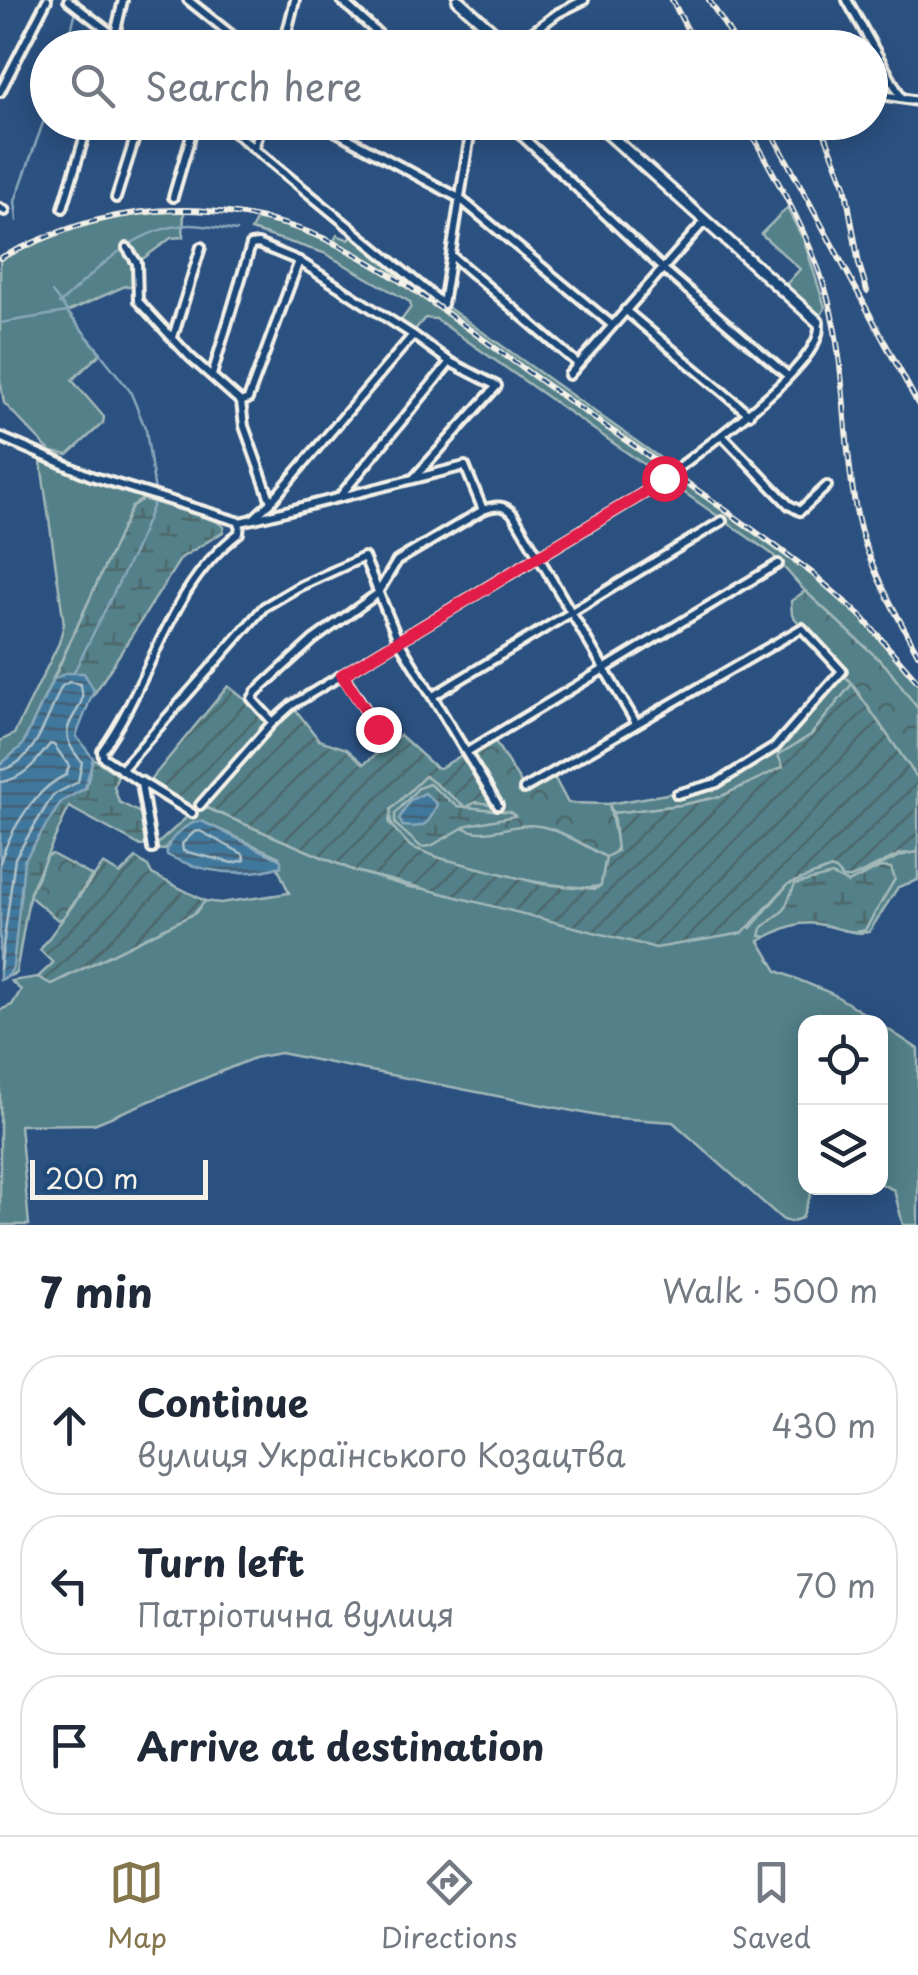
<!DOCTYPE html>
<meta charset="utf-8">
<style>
body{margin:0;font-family:"Playpen Sans",sans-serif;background:#f2f2f3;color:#1f2937}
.controls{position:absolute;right:30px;bottom:30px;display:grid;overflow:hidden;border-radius:20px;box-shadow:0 5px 25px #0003}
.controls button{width:90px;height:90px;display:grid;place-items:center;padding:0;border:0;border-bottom:2px solid #e0e1e3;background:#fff;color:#1f2937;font:50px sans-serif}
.scale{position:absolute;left:30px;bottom:25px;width:178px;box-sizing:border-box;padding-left:10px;border:5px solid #f4f1e8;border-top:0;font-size:28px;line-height:35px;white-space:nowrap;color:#f4f1e8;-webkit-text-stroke:8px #1f4a7a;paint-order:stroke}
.stop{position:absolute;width:30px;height:30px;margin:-22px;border:8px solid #e11d48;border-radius:50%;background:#fff}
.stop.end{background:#e11d48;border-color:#fff;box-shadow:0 2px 10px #0008}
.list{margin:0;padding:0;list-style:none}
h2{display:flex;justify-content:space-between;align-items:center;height:130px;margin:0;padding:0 40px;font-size:42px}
h2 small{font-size:32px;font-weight:400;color:#747a83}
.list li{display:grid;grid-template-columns:65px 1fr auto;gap:30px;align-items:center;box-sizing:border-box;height:140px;margin:0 20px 20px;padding:0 20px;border:2px solid #e0e1e3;border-radius:40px}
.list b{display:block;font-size:38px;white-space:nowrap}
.list p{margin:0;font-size:32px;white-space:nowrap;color:#747a83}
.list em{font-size:32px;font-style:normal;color:#747a83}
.icon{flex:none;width:55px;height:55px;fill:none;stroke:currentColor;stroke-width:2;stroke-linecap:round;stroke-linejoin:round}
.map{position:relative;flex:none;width:918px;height:1225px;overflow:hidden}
.search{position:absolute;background:#fff;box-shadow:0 5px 25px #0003;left:30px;right:30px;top:30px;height:110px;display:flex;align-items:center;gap:25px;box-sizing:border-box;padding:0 35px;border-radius:55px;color:#747a83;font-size:38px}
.sheet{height:610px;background:#fff}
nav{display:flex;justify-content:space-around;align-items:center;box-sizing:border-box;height:140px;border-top:2px solid #e0e1e3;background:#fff;font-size:28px;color:#747a83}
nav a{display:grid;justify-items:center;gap:5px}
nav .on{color:#84754c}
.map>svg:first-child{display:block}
.grass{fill:#528089;stroke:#a3b8b8;stroke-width:2.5}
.forest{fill:url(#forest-crowns);stroke:#a3b8b8;stroke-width:2.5}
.wetland{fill:url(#wetland-marsh);stroke:#a3b8b8;stroke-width:2.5}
.garden{fill:url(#garden-furrows);stroke:#a3b8b8;stroke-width:2.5}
.water{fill:url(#water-rules);stroke:#89a8bb;stroke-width:2.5}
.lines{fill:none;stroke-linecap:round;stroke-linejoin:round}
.shore{stroke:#acc1ca;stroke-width:2.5}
.stream{stroke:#89a8bb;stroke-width:2.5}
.street-casing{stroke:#f4f1e8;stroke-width:14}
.secondary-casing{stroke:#f4f1e8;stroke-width:16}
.street{stroke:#1f4a7a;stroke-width:6}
.secondary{stroke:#1f4a7a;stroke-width:9}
.rail-casing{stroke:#f4f1e8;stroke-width:6}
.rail{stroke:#1f4a7a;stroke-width:2.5;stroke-dasharray:8;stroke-linecap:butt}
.route{stroke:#e11d48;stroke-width:12}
</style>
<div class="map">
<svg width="918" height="1225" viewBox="0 0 918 1225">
<defs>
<pattern id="forest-crowns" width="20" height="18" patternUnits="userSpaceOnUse" patternTransform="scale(2.5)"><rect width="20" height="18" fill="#528089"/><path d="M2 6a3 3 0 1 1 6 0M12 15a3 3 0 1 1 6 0" fill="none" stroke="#4e676b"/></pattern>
<pattern id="wetland-marsh" width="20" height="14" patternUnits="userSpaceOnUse" patternTransform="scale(2.5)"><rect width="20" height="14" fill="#528089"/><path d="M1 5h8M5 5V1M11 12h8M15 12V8" fill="none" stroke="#4e676b"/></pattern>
<pattern id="garden-furrows" width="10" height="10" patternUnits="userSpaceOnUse" patternTransform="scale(2.5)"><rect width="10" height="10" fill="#528089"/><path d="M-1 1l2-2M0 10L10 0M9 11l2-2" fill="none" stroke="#4e676b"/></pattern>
<pattern id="water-rules" width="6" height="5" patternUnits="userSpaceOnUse" patternTransform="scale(2.5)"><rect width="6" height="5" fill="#41789d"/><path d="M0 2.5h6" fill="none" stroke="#456072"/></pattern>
</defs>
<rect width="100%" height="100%" fill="#2b5181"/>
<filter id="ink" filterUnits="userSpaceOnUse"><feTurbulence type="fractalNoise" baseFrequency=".01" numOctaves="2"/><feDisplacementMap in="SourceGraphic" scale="20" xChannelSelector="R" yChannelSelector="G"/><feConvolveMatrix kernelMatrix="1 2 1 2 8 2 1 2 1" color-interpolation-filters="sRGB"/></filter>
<g filter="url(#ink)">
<!-- grass -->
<g class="grass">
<polygon points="787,208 804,241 825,307 819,320 783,288 800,269 761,234"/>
<path d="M184 211 183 237 171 238 137 263 138 287 125 286 67 312 101 353 72 380 104 417 103 423 68 455 51 452 4 403 0 380V258C69 227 107 215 184 211Z"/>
<polygon points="257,219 298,229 333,243 337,235 349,240 355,232 443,304 674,468 670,472 839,595 878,633 918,682 918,709 886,666 805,591 772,554 436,319 425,318 411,334 398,325 411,307 410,302 324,253 251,230"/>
<polygon points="40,456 229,518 220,523 143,499 132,507 22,746 0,765 0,741 14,734 59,643 64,624"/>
<polygon points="842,671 852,684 811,735 779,755 784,767 722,796 681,805 613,813 609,804 707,787 775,747"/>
<path d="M425 775 502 830C534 810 578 843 606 857L601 885C579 896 443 864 418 851 401 842 387 828 391 809Z"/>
<path d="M200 805 355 871 409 887 751 928 788 884 831 868 837 870 842 877C867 879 891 854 918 852V880L898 887 869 932C850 936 832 924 813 923 793 922 776 932 759 941L777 971 833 994 878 1022H806V1188H813L802 1218 790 1222 783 1220 673 1122 603 1117 280 1053 254 1058 94 1124 20 1125 29 1225H0V1010L12 1005 21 990 11 981 38 977 52 984 195 913 205 901 220 903 289 893 278 868 281 866 279 857 201 821 168 844 165 850 152 849Z"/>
<polygon points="880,1024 918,1049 918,1225 903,1225 894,1190 881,1184"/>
</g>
<!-- forest -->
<g class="forest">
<polygon points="805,591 886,666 918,709 918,779 852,684 792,615 791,601"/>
<path d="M492 737 524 788 552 773 568 803 609 804 617 845 615 855 606 857C585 846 563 830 539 826 511 821 484 842 461 826L466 807 476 802 497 804 467 752Z"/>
<polygon points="52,854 92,876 63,918 58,920 29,896 46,857"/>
</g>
<!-- wetland -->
<g class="wetland">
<polygon points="143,499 216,521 224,527 223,532 181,558 93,696 85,681 53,680 132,506"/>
<polygon points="93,758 118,775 114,787 119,802 142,814 147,845 141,846 69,807 30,892 16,973 2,979 8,965 20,861 54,805 86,788"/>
<polygon points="429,784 457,806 511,812 515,816 468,825 431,846 421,847 395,824 395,814 418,788"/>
<path d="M881 867 891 868 895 879 865 930C851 935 837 927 823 925 802 920 784 927 766 937L760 936 762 928 784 910 795 884 832 875 848 883Z"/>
</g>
<!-- garden -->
<g class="garden">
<polygon points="852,684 918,779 918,852 900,854 851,878 843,878 836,870 831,868 788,884 743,933 656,948 355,871 200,805 191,810 148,783 228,686 273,722 292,705 319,740 347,749 364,764 400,735 435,767 440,768 467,752 498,805 476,802 466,807 425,776 391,809 389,823 411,847 440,858 542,884 596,889 601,885 606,857 617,851 613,813 681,805 722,796 783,767 778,755 811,735"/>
<polygon points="136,858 148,866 152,874 205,901 195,913 51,984 38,977 53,963 40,950 103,864 120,874"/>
</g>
<!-- water -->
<g class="water">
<polygon points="66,673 84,673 94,690 76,736 93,758 85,788 61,802 24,861 13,967 9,975 0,980 0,765 22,746 53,680"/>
<path d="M425 793 437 804C430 824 424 829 403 826L399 819 410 800Z"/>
<path d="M201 821 281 860V866C245 878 201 873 167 855 165 840 186 823 201 821Z"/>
</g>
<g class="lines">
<!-- shore -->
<g class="shore">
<path d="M0 770C35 765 48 714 62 686L69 682 80 684C93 716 44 720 82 762L78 782 53 795 15 858 0 969"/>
<path d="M0 782C23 780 37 761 50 744L54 745 69 766 66 775C35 789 11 829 0 862"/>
<polygon points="200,831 243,854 245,860 233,863 183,851 182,844 194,832"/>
</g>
<!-- stream -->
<g class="stream">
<polyline points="67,48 76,10"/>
<polyline points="17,221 15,201 48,109"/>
<polyline points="52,292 130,391 146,430 155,492"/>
<path d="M59 304C97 270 135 226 190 225 205 225 222 229 237 231"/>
<polyline points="0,323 67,312"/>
<polyline points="74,672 135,550 154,502"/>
</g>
<!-- street casing -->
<g class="street-casing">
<g id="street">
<polyline points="68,0 130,48"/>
<polyline points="188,0 248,48"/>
<polyline points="341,0 394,48"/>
<polyline points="847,0 901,97"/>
<polyline points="112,48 123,0"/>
<polyline points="283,48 295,0"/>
<polyline points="491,48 494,34"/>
<polyline points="511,48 558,13 584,0"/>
<polyline points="0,92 47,0"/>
<polyline points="870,93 918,101"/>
<polyline points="222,122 443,304 472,122"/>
<polyline points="318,122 459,198 612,325"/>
<polyline points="507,122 662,268 788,376"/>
<polyline points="254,149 262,122"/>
<polyline points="173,197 195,122"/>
<polyline points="116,198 140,122"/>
<polyline points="0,208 5,211"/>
<polyline points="63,208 89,122"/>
<polyline points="127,248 137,263 138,301 190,357 241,402 244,426 271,502 253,519 240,522"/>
<polyline points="453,257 578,364"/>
<polyline points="625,310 749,414"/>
<polyline points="173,337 201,247"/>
<polyline points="212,375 251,245 258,244 299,261"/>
<polyline points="569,375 705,221"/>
<polyline points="241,402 248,399 299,261 413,335"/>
<polyline points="722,435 789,505 800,511 827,486"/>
<path d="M0 437 91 476 240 522 239 533C167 588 153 680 102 751L103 757 141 783 152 849"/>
<polyline points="414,478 497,386 450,362"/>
<polyline points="271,502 413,335 450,362 341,495"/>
<polyline points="254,519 465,466 483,510"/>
<polyline points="343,675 378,729"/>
<polyline points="433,696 722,521"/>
<path d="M273 722 252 699 256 692 313 640 377 594 397 561 483 510C495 505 505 504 514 515L636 723"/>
<polyline points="467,752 778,564"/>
<polyline points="122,769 264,607 298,587 364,557 398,640 498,805"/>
<polyline points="140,781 192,813"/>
<polyline points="524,789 802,628 842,671 775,747 717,783 677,794"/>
<path d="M200 805 273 722 292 705 654 487C684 461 832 362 818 322"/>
</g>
</g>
<!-- secondary casing -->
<g class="secondary-casing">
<g id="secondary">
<polyline points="458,0 511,48"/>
<polyline points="595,122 818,322"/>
</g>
</g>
<!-- street -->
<use href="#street" class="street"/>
<!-- secondary -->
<use href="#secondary" class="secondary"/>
<!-- rail casing -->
<g class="rail-casing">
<g id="rail">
<polyline points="672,0 697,48"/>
<polyline points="709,0 739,48"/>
<path d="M745 122C776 178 809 234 827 295 847 367 842 442 857 515 867 565 894 609 918 654"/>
<polyline points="766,122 918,404"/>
<polyline points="820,122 845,185 859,264 867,291"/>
<path d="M0 258C32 243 65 228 99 220 171 202 256 209 323 238 396 270 479 338 545 384 635 447 725 508 812 573L862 617 918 682"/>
</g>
</g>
<!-- rail -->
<use href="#rail" class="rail"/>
</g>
</g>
<g class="lines" filter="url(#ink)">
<!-- route -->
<polyline class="route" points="378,729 342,675 654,487 664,478"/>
</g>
</svg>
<div class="controls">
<button><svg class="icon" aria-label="locate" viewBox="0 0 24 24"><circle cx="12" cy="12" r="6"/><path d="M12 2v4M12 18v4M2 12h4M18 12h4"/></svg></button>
<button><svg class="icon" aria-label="layers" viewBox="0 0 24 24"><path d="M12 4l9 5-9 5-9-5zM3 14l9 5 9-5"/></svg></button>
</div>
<div class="scale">200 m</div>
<div class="stop" style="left:664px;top:478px"></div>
<div class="stop end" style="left:378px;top:729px"></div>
<div class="search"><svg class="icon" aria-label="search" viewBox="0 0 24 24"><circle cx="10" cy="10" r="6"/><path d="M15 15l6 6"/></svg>Search here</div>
</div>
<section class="sheet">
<h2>7 min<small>Walk · 500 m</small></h2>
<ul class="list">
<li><svg class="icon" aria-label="ahead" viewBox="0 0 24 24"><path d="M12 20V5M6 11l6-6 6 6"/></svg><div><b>Continue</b><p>вулиця Українського Козацтва</p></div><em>430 m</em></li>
<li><svg class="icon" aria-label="left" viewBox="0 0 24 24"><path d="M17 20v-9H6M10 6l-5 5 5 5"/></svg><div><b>Turn left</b><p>Патріотична вулиця</p></div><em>70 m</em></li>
<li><svg class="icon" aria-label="arrive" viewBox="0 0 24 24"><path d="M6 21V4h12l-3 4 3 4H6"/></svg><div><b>Arrive at destination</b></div></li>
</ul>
</section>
<nav>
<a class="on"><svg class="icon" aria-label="map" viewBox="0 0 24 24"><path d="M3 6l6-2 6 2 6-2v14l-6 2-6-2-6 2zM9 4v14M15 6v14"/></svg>Map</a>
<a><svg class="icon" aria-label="directions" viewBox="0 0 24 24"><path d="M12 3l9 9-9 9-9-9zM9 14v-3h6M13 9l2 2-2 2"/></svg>Directions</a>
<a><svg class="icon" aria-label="saved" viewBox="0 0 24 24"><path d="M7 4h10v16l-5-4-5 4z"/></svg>Saved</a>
</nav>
